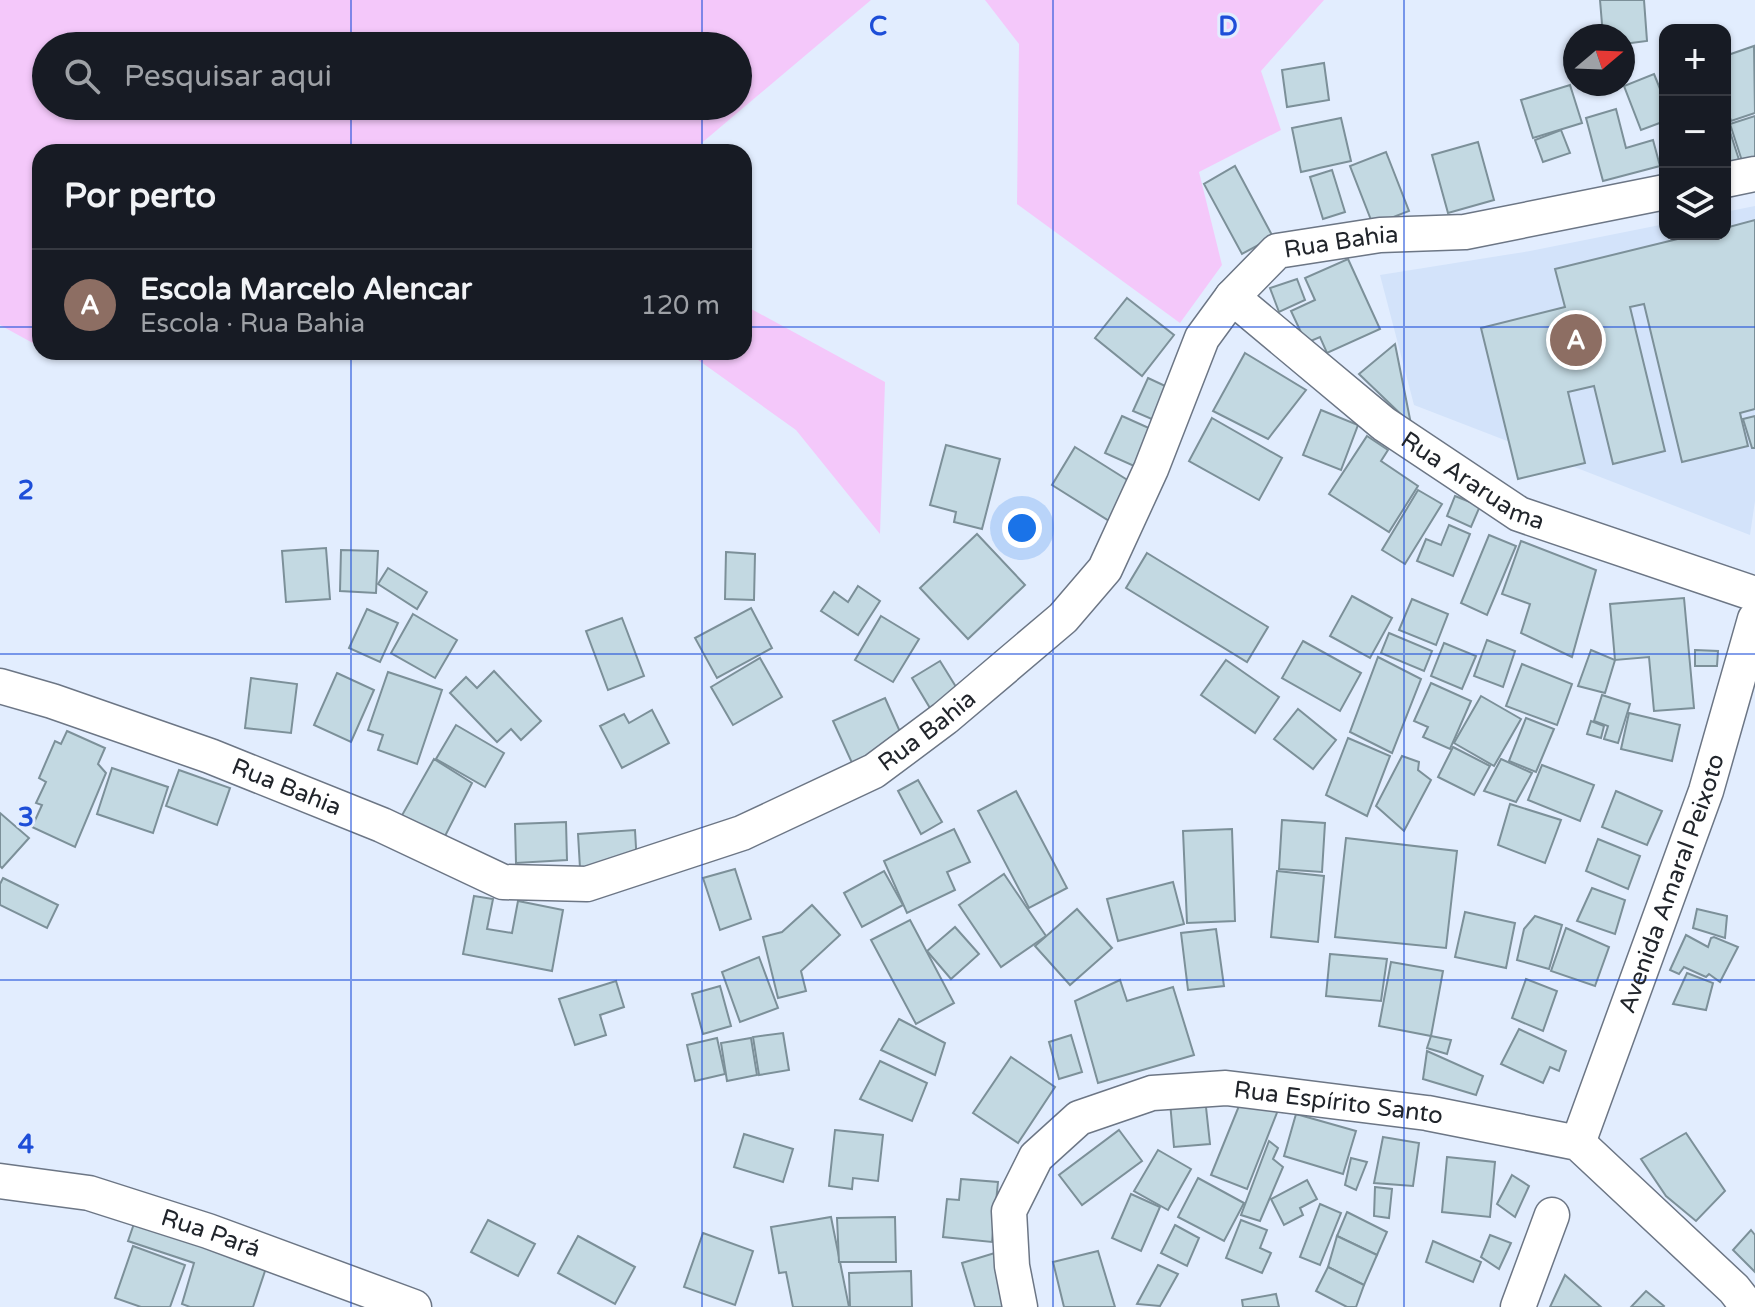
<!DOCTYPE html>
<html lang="pt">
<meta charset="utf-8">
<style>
body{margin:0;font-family:"Varela Round",sans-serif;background:#242831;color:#f1f3f6}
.controls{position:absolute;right:24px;top:24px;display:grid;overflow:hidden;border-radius:16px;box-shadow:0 2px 6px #0004}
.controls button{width:72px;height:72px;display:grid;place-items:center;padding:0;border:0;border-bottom:2px solid #363941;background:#171b24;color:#f1f3f6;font:40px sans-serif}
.compass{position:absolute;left:1563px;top:24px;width:72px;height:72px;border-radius:50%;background:#171b24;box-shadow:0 2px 6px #0004;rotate:71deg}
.you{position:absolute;left:1022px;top:528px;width:28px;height:28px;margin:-20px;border:6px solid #fff;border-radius:50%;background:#1a73e8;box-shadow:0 0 0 12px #1a73e833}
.badge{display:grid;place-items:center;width:52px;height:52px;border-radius:50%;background:#0f766e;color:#fff;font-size:26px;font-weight:700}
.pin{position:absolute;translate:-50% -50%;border:4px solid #fff;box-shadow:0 2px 8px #0006}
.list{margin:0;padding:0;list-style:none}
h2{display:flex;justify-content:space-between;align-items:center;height:104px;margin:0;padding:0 32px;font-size:34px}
h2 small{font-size:26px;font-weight:400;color:#9ea1a6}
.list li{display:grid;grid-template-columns:52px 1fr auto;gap:24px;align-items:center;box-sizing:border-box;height:112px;padding:0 32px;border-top:2px solid #363941}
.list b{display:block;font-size:30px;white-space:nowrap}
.list p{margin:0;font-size:26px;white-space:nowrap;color:#9ea1a6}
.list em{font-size:26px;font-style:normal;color:#9ea1a6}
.icon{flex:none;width:44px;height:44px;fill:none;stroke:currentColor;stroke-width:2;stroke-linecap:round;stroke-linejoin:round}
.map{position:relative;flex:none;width:1755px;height:1307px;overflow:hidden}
.search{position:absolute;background:#171b24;box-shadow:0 2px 6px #0004;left:32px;top:32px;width:720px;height:88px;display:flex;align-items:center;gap:20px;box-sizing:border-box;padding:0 28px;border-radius:44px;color:#9ea1a6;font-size:30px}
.panel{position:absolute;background:#171b24;box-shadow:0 2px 6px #0004;left:32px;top:144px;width:720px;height:216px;border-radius:24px}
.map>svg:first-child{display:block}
.built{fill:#d3e3fa}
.green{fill:#f4c8fa;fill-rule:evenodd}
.building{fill:#c3d9e2;stroke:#7c9099;stroke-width:2}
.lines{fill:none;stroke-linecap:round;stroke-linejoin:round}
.street-casing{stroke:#6c7685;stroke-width:37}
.street{stroke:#fff;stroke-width:34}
.grid{fill:none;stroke:#1d4ed8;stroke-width:2;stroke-opacity:0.55}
.labels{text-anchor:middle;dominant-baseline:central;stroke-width:6;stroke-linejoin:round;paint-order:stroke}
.street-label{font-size:24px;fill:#21252b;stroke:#e2edfe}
.grid-label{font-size:26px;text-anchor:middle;font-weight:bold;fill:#1d4ed8;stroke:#e2edfe;stroke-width:6;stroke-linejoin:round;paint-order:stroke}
</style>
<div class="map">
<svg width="1755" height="1307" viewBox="0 0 1755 1307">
<rect width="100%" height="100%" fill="#e2edfe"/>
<!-- built -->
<polygon class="built" points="1755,206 1755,501 1750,535 1414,405 1380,275 1530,251 1665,224 1665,234 1725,234 1725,212"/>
<!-- green -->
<g class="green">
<path d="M0 0H871L691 152H40V347L0 325ZM738 46V106H46V46Z"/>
<polygon points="985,0 1324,0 1261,71 1281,130 1199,172 1222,265 1180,323 1017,204 1019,44"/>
<polygon points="744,305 885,382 880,534 796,430 687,352 744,352"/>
</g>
<!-- building -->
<g class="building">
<polygon points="1600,0 1644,0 1647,41 1623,44 1623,36 1603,36"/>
<polygon points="1754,46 1755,113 1731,121 1725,102 1725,56"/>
<polygon points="1324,63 1329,100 1287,107 1282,70"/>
<polygon points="1654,74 1665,101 1665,121 1641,130 1624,86"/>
<polygon points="1570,85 1582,123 1533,138 1521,100"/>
<polygon points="1616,109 1626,148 1653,140 1660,166 1603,181 1586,118"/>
<polygon points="1725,116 1740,163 1725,167"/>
<polygon points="1755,116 1755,160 1743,164 1730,124"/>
<polygon points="1341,118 1351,161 1301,172 1292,128"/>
<polygon points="1561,130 1570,153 1543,162 1535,140"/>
<polygon points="1478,142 1494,200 1448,213 1432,155"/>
<polygon points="1386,152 1409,211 1373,225 1350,166"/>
<polygon points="1235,166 1273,237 1242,254 1204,184"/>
<polygon points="1332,170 1345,212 1323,219 1310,177"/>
<polygon points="1755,220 1755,409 1740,413 1748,446 1682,462 1644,304 1630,307 1665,451 1613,464 1594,386 1568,392 1585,463 1518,479 1481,328 1565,307 1555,269 1698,234 1725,234 1725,228"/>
<polygon points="1348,259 1380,329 1327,353 1320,337 1306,343 1291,311 1315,300 1305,278"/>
<polygon points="1297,279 1305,300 1279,312 1270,288"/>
<polygon points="1127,298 1174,335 1142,376 1095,338"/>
<polygon points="1395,344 1411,424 1359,374"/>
<polygon points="1245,353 1306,390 1268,439 1213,411"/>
<polygon points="1148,378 1176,391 1161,423 1133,411"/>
<polygon points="1321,410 1358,425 1341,470 1303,455"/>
<polygon points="1122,416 1160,433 1143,470 1105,453"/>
<polygon points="1755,416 1755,448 1752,448 1743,419"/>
<polygon points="1212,418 1282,458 1259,500 1189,461"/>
<polygon points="1367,436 1388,450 1381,461 1418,486 1389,532 1329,494"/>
<polygon points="946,445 1000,459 982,529 954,522 956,512 930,505"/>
<polygon points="1075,447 1137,486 1114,524 1052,485"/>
<polygon points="1418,490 1442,504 1405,564 1382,550"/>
<polygon points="1455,496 1480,506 1471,527 1447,516"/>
<polygon points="1449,525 1470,534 1453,576 1417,561 1426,539 1441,545"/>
<polygon points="977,534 1025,585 968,639 920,588"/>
<polygon points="1489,535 1516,546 1487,615 1461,603"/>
<polygon points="1521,541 1596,570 1572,657 1521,633 1530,604 1502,594"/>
<polygon points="326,548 330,599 286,602 282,551"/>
<polygon points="341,550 378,551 376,593 340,591"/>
<polygon points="726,552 755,554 754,600 725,599"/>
<polygon points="1147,553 1268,627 1247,662 1126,588"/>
<polygon points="388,568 427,592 417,609 378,584"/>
<polygon points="858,586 880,601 858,635 821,611 834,592 848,602"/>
<polygon points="1352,596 1392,618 1370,658 1330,636"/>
<polygon points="1684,598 1694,708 1654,711 1649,657 1615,660 1610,604"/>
<polygon points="1412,599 1448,614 1436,645 1399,630"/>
<polygon points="751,608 772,648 717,678 695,638"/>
<polygon points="367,609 398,623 380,662 349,648"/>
<polygon points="413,614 457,640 435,678 391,653"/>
<polygon points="881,616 919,639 893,682 855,660"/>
<polygon points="622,618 644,676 608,690 586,631"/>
<polygon points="1389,633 1432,651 1424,671 1381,653"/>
<polygon points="1487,640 1515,651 1503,687 1474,676"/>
<polygon points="1303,641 1361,673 1340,711 1282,678"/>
<polygon points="1444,643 1476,656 1462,689 1431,676"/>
<polygon points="1591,650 1615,660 1605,693 1578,686"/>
<polygon points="1695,650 1718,651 1717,666 1695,666"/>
<polygon points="1378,657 1421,679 1392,753 1350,732"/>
<polygon points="760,658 782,697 733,725 711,687"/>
<polygon points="1226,660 1279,697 1255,733 1201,695"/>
<polygon points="940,661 961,695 933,713 912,678"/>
<polygon points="1522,664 1572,684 1557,725 1506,706"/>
<polygon points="494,671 541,721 521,740 511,729 497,742 450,693 466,677 477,688"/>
<polygon points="388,672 442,690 417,764 378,750 383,735 368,730"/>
<polygon points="337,673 374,690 351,742 314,725"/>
<polygon points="251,678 297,684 291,733 245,728"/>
<polygon points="1431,683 1471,701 1450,749 1423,737 1428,727 1414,721"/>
<polygon points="1602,695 1630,704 1618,743 1604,739 1608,726 1594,721"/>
<polygon points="1481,696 1521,719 1494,766 1454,743"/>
<polygon points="885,698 905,743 853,765 833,721"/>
<polygon points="1298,709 1336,740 1313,769 1274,739"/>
<polygon points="652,710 669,743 622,768 600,726 624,714 629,723"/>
<polygon points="1629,713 1680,725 1672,761 1621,749"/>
<polygon points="1526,718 1554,729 1536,772 1509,761"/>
<polygon points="1591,721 1604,726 1601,738 1587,734"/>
<polygon points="456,725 504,753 485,787 436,759"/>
<polygon points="67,731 105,748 98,764 106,773 75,847 32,827 42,805 36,803 46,782 39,778 55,741 61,744"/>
<polygon points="1348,738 1390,756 1367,816 1326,795"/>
<polygon points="1453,747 1490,766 1474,795 1438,777"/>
<polygon points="1402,756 1419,762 1418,770 1431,780 1404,831 1376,806"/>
<polygon points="434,759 472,783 443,840 401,817"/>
<polygon points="1501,759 1532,773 1516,802 1484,791"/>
<polygon points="1542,765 1594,785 1580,821 1528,800"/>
<polygon points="112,768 168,787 153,833 97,814"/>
<polygon points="179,770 230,788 217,825 166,806"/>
<polygon points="918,780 942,822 921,834 898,791"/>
<polygon points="1016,791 1067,888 1029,908 978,811"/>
<polygon points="1616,791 1662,811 1647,845 1602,827"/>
<polygon points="1510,804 1561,820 1545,863 1498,845"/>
<polygon points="0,813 29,838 2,868 0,866"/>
<polygon points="1282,820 1325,823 1322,872 1279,869"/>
<polygon points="566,822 567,860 516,863 515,824"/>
<polygon points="954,829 970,862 947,872 955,890 907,913 884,861"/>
<polygon points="1232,829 1235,921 1187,923 1183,831"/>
<polygon points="635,830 637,865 580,868 578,834"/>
<polygon points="1346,838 1457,851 1446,948 1335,937"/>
<polygon points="1598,839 1640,856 1628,889 1586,871"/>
<polygon points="735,869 751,919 720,930 703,878"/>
<polygon points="884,871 903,905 862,927 844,893"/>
<polygon points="1277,871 1324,876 1318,942 1271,937"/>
<polygon points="1004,874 1046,936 1001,967 959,905"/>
<polygon points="3,878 58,905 47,928 0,905 0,884"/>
<polygon points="1173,882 1184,924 1118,941 1107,899"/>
<polygon points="1592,888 1625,900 1615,934 1577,921"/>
<polygon points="474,896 493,899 487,929 512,933 518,901 563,910 552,971 463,954"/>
<polygon points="812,905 840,935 801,971 806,991 778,998 763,937 782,932"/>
<polygon points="1077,909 1112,948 1070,985 1035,946"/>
<polygon points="1697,909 1727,916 1725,938 1693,928"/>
<polygon points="1465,912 1515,923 1506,968 1455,957"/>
<polygon points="1535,916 1562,925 1549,969 1517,960 1524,929"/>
<polygon points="910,920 954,1003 916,1024 871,940"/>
<polygon points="955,927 979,954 951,979 927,951"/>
<polygon points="1566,928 1609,947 1595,986 1551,971"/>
<polygon points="1216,929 1224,986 1188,990 1181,933"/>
<polygon points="1686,935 1708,947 1711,938 1714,937 1738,947 1720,982 1709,974 1706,977 1684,967 1679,974 1670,970"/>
<polygon points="1330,954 1387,959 1381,1001 1326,996"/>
<polygon points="759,957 778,1008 740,1022 722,972"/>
<polygon points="1391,962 1443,971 1431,1036 1379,1026"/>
<polygon points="1687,973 1713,983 1706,1010 1673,1004"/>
<polygon points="1526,979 1557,991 1543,1031 1512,1018"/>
<polygon points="1120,980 1127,1001 1173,987 1194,1055 1098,1083 1075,1001"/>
<polygon points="616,981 624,1007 600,1015 606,1035 575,1045 559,999"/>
<polygon points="720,986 731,1026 703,1034 692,994"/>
<polygon points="899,1019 945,1043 935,1075 881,1050"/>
<polygon points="1519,1029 1566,1051 1559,1071 1550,1067 1543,1083 1501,1064"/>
<polygon points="783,1033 789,1070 759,1075 753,1037"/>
<polygon points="1071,1035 1082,1072 1059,1079 1049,1042"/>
<polygon points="1431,1036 1451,1040 1447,1054 1427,1048"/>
<polygon points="717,1038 725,1074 695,1081 687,1045"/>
<polygon points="751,1038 757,1075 727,1081 721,1043"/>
<polygon points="1427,1051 1483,1076 1476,1095 1423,1079"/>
<polygon points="1011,1057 1055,1087 1018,1143 973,1113"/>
<polygon points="880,1061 927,1083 912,1121 860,1099"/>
<polygon points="1243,1096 1278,1110 1247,1189 1211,1175"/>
<polygon points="1205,1098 1210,1144 1174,1147 1170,1102"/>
<polygon points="1296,1114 1356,1131 1343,1174 1284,1156"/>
<polygon points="835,1130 883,1135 878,1181 853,1178 852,1189 829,1186"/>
<polygon points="1119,1130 1142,1161 1082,1205 1059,1175"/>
<polygon points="1686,1133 1725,1191 1696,1221 1666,1196 1641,1159"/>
<polygon points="744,1134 793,1149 783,1182 734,1167"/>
<polygon points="1383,1137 1419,1143 1413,1186 1374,1183"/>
<polygon points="1269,1141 1278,1148 1273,1159 1283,1167 1260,1221 1241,1215"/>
<polygon points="1158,1150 1191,1169 1168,1210 1134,1191"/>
<polygon points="1447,1157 1495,1162 1490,1217 1442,1212"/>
<polygon points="1351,1158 1367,1162 1356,1190 1345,1185"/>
<polygon points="1512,1175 1529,1186 1515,1217 1497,1204"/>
<polygon points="1198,1178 1244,1203 1224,1241 1178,1217"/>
<polygon points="961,1179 998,1182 992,1242 943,1237 947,1199 959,1200"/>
<polygon points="1307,1180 1317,1199 1300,1208 1303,1215 1284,1225 1271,1199"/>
<polygon points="1375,1187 1392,1189 1389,1218 1374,1216"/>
<polygon points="1131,1194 1160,1207 1141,1251 1112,1238"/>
<polygon points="1320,1204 1341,1213 1320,1265 1300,1257"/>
<polygon points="138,1212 270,1256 253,1307 190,1307 182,1304 194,1263 128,1241"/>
<polygon points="1347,1212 1387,1232 1377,1255 1337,1236"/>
<polygon points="831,1217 849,1307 793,1307 786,1272 779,1273 771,1227"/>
<polygon points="895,1217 896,1262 839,1262 837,1218"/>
<polygon points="488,1220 535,1244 518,1276 471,1252"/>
<polygon points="1241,1220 1267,1230 1260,1248 1271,1253 1262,1273 1226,1258"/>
<polygon points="1175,1225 1199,1238 1187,1266 1161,1253"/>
<polygon points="1751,1230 1755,1235 1755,1272 1733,1250"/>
<polygon points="703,1233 753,1251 735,1305 684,1287"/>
<polygon points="1490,1235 1511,1243 1499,1269 1481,1257"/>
<polygon points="578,1236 635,1267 615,1304 558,1273"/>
<polygon points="1337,1236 1377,1255 1364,1285 1328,1267"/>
<polygon points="1433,1241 1481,1262 1473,1282 1426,1262"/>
<polygon points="133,1246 185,1265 170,1307 141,1307 115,1298"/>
<polygon points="1098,1251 1115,1307 1064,1307 1053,1262"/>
<polygon points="998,1252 1014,1307 975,1307 962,1263"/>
<polygon points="1158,1265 1178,1274 1160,1306 1137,1304"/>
<polygon points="1328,1267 1364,1285 1356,1307 1347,1307 1316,1291"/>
<polygon points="911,1271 912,1307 850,1307 849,1273"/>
<polygon points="1565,1275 1601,1307 1550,1307"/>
<polygon points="1646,1291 1664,1306 1663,1307 1631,1307"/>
<polygon points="1276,1294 1279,1307 1243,1307 1242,1300"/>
</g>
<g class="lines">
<!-- street casing -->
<g class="street-casing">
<g id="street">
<polyline points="1725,180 1755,174"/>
<path id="s1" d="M1232 297 1384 424 1519 514 1755 594"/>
<path id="s2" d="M0 686 52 701 210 756 382 825 503 882 587 884 742 833 874 771 945 718 1063 618 1105 569 1151 469 1202 338 1232 297 1277 251 1380 235 1465 232 1665 192"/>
<path id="s3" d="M1578 1143 1706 791 1755 619"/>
<path id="s4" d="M0 1181 89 1193 208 1231 414 1307"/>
<path id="s5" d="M1020 1307 1012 1266 1009 1211 1036 1157 1079 1118 1152 1093 1226 1088 1427 1113 1578 1143 1734 1289 1748 1307"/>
<polyline points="1518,1307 1552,1215"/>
</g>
</g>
<!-- street -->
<use href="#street" class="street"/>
</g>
<!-- grid -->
<path class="grid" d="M351 0V46M702 0V46M1053 0V1307M1404 0V1307M351 106V152M702 106V152M0 327H40M744 327H1755M351 352V1307M702 352V1307M0 654H1755M0 980H1755"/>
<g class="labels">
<!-- street labels -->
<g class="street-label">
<text stroke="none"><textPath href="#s2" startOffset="1672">Rua Bahia</textPath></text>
<text stroke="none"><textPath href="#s1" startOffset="304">Rua Araruama</textPath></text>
<text stroke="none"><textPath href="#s2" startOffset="1000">Rua Bahia</textPath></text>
<text stroke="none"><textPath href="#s2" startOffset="304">Rua Bahia</textPath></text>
<text stroke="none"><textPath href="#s3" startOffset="276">Avenida Amaral Peixoto</textPath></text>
<text stroke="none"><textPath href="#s5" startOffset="480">Rua Espírito Santo</textPath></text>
<text stroke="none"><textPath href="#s4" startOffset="218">Rua Pará</textPath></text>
</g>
</g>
<g class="grid-label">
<text x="878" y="35">C</text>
<text x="1228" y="35">D</text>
<text x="26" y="499">2</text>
<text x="26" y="826">3</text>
<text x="26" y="1153">4</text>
</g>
</svg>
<div class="controls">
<button>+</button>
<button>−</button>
<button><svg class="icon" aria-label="layers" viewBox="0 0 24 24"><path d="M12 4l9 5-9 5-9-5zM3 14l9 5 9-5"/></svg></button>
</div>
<svg class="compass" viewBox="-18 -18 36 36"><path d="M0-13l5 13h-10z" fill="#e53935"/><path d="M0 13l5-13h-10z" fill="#9ea1a6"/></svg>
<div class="you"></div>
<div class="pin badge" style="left:1576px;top:340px;background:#8d6e63">A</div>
<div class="search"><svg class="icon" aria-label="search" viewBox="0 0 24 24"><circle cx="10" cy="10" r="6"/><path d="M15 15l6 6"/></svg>Pesquisar aqui</div>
<section class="panel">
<h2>Por perto<small></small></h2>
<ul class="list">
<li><span class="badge" style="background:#8d6e63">A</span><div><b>Escola Marcelo Alencar</b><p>Escola · Rua Bahia</p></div><em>120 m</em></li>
</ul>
</section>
</div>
